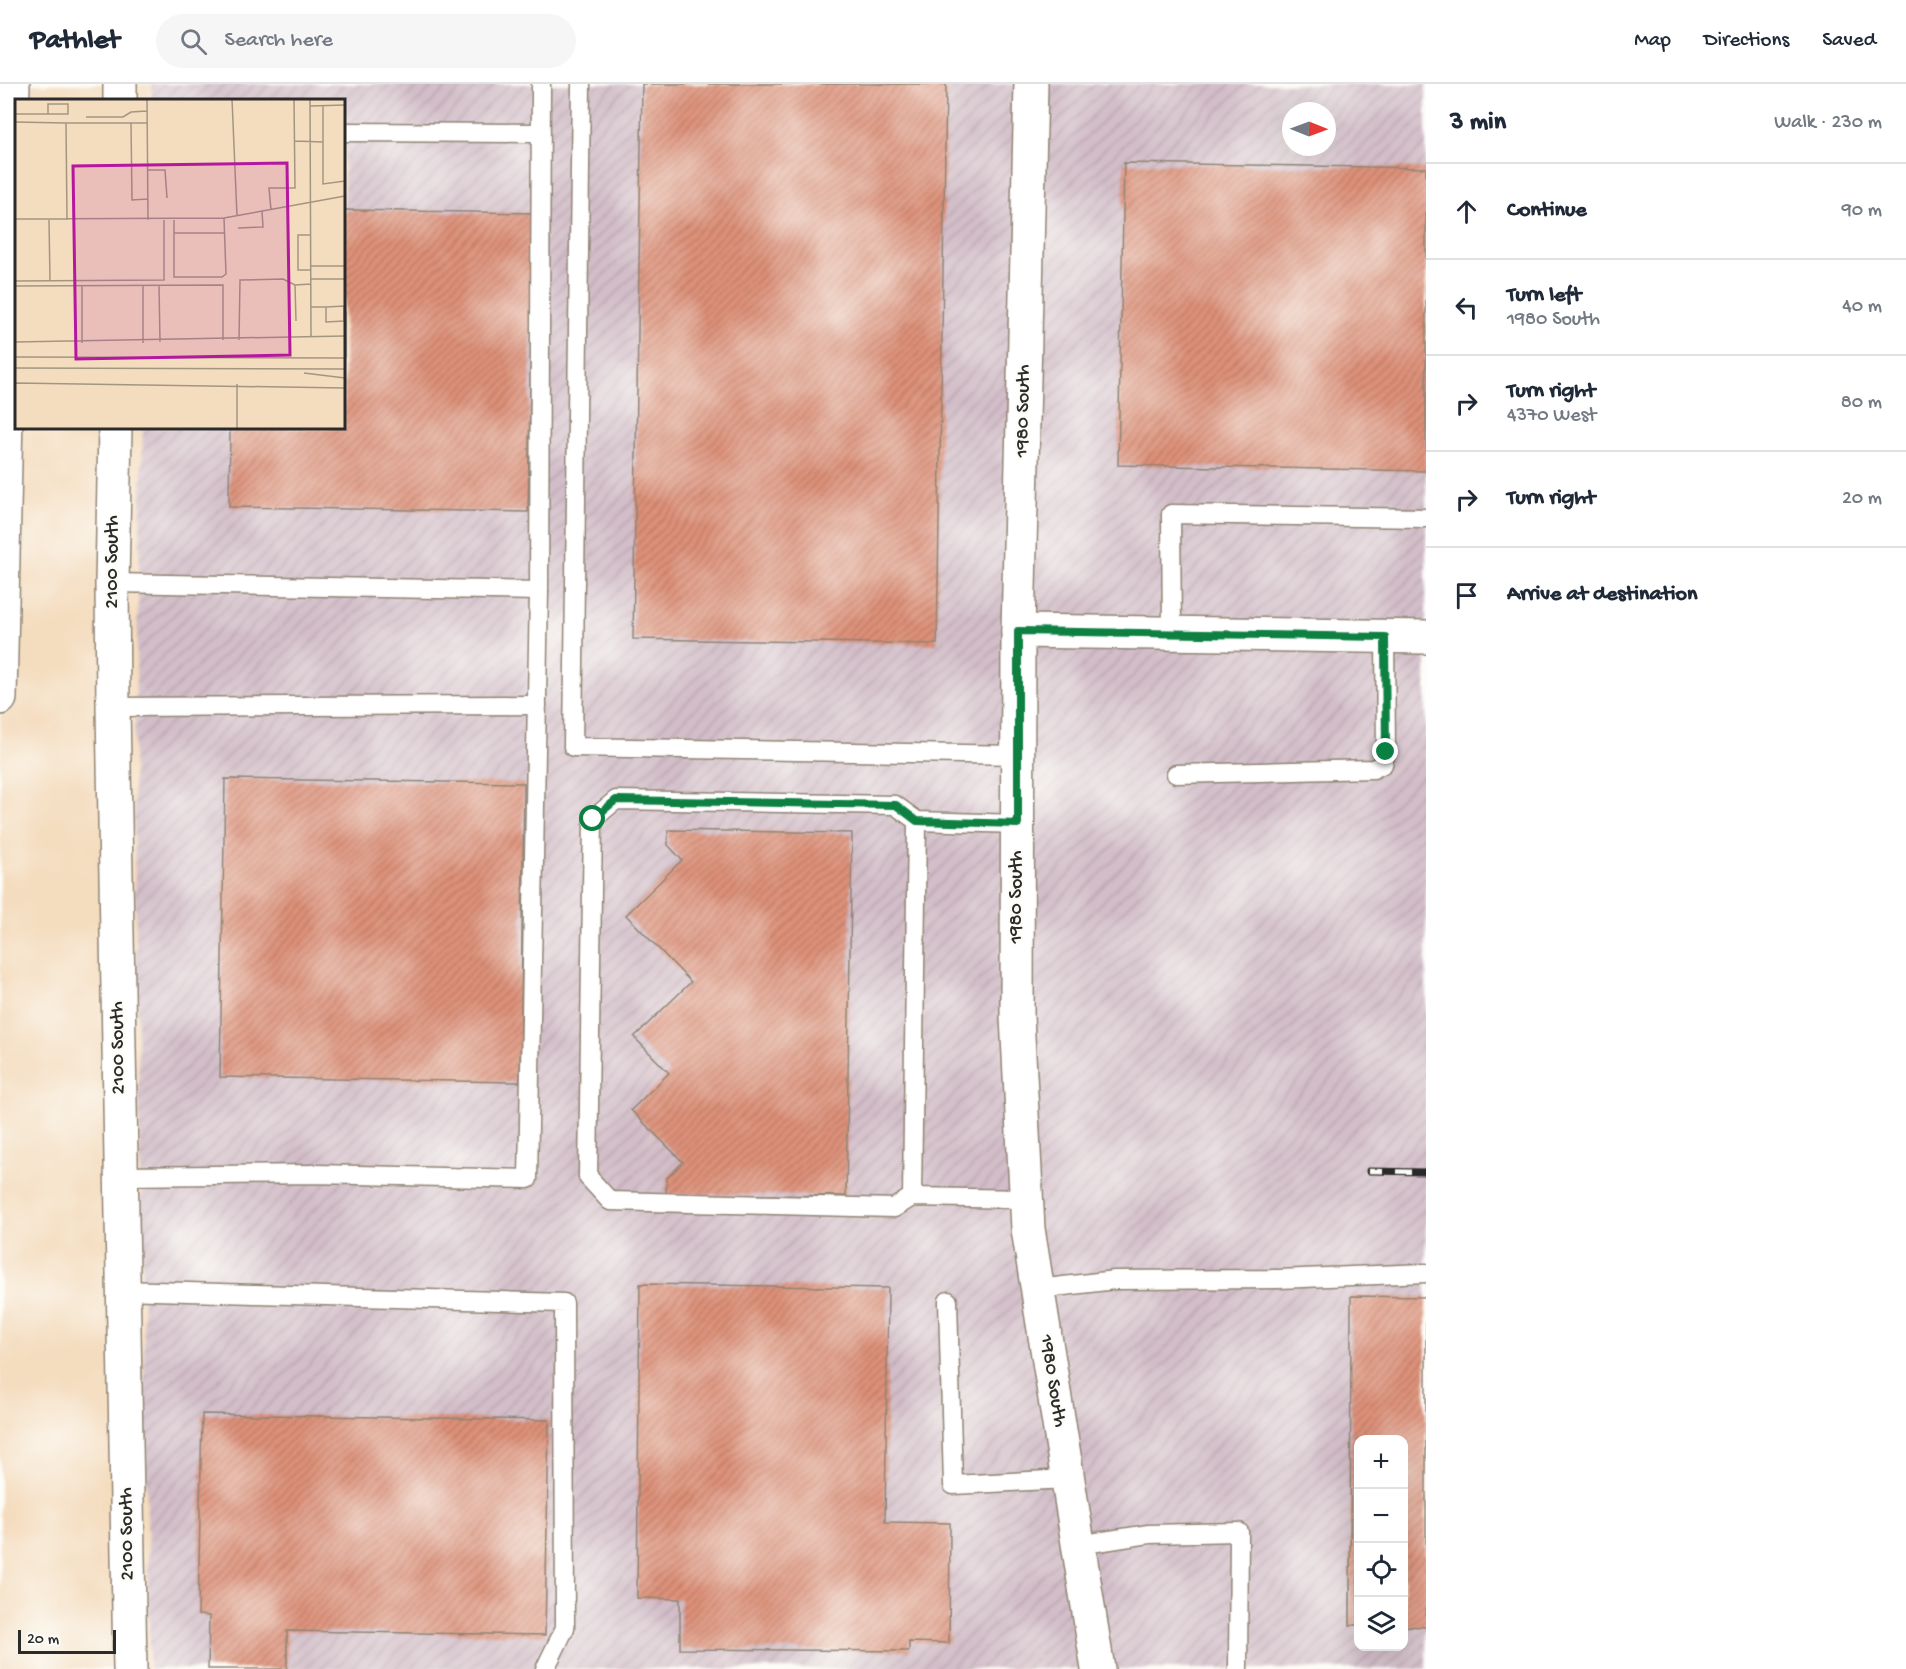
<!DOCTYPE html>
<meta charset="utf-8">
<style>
body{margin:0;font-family:"Gochi Hand",sans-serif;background:#f6f6f7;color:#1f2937}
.controls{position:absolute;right:18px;bottom:18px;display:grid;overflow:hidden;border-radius:12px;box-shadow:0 6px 24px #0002}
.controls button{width:54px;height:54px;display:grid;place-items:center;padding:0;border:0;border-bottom:2px solid #e0e1e3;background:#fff;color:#1f2937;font:30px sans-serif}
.compass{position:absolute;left:1282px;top:18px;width:54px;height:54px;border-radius:50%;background:#fff;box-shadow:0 6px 24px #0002;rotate:91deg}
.scale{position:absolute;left:18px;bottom:15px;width:98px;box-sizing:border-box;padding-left:6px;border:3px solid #2b2b2b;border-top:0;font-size:16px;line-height:21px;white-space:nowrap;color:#2b2b2b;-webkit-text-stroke:4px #fdfcf7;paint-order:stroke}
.stop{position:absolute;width:18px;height:18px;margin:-14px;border:4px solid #0b8043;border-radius:50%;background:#fff}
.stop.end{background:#0b8043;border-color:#fff;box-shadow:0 2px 6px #0008}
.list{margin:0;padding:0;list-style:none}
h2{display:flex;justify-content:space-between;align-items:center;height:78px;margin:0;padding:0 24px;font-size:26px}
h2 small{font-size:20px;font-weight:400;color:#747a83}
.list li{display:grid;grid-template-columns:39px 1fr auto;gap:18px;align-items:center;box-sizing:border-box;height:96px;padding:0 24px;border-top:2px solid #e0e1e3}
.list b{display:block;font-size:22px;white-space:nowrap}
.list p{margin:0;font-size:20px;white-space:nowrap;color:#747a83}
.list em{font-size:20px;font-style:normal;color:#747a83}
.icon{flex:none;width:33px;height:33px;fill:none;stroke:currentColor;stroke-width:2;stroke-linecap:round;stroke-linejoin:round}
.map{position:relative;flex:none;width:1426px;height:1585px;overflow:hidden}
header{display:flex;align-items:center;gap:36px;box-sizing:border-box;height:84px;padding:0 30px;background:#fff;border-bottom:2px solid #e0e1e3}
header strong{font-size:28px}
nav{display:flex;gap:33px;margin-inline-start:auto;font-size:21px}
.search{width:420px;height:54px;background:#f6f6f7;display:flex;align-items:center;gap:15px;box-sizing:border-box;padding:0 21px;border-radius:33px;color:#747a83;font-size:22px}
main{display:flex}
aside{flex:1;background:#fff}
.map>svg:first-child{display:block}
.industrial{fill:url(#industrial-furrows);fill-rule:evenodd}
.building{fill:url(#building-hatch)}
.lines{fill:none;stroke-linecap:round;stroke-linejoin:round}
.lane-casing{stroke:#908474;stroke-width:21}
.street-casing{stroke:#908474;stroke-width:36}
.secondary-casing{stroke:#908474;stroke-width:36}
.highway-casing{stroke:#908474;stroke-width:36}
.lane{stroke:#fff;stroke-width:18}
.street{stroke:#fff;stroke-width:33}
.secondary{stroke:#fff;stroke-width:33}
.highway{stroke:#fff;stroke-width:33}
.rail-casing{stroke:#2b2b2b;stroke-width:7}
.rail{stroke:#fdfcf7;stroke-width:4.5;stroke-dasharray:14;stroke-linecap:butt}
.route{stroke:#0b8043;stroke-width:8}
.labels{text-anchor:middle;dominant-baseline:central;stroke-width:4.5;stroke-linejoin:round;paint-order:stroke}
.street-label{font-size:20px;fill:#2b2b2b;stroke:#fdfcf7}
.inset-road{fill:none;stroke:#a49583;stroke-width:1.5}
.view{fill:#b5179e;fill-opacity:0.15;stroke:#b5179e;stroke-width:3}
.inset-edge{fill:none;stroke:#2b2b2b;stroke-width:3}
</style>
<header>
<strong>Pathlet</strong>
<div class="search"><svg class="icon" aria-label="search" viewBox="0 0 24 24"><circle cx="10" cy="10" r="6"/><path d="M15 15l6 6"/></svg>Search here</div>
<nav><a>Map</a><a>Directions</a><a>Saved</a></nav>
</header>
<main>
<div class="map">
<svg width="1426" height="1585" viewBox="0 0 1426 1585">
<defs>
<pattern id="industrial-furrows" width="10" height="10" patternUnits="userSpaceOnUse" patternTransform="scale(1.5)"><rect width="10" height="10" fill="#d2bdc8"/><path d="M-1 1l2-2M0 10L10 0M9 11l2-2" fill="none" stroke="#b4a3ac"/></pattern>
<pattern id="building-hatch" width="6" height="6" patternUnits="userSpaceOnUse" patternTransform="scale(1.5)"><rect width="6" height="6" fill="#de9179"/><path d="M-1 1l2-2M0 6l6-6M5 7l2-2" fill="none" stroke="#b47763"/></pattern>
</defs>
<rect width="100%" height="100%" fill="#fdfcf7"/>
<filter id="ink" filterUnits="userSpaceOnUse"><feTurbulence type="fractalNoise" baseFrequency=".0167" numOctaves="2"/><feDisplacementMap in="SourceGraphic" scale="12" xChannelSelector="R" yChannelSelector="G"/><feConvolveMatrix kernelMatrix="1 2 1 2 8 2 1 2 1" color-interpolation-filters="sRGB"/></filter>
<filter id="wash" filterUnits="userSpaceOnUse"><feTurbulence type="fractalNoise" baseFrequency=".008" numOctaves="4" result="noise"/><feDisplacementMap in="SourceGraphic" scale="24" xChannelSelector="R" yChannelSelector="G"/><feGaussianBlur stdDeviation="1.35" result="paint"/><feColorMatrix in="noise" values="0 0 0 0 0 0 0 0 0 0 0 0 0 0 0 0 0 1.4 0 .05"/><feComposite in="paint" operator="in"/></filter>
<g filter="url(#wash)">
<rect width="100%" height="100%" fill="#f4dcbe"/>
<!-- industrial -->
<path class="industrial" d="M152 0H1426V1585H150L133 699 143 344H344V16H152ZM1291 27H1327V63H1291ZM1358 1356H1404V1562H1358Z"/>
<g id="blocks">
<!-- building -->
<g class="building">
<polygon points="642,0 946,0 937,560 633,555"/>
<polygon points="1124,79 1426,84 1426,387 1118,381"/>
<polygon points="344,126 533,129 528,428 229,423 230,344 344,344"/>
<polygon points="225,695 524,699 520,998 220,993"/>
<polygon points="668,746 852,749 846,1112 666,1110 667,1094 683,1078 631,1026 669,989 634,953 691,898 626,831 682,776 668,761"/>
<polygon points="640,1200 888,1204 885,1438 950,1439 949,1559 909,1558 909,1567 680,1565 680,1515 637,1514"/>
<polygon points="1351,1212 1426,1213 1426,1543 1404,1542 1404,1356 1358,1356 1358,1541 1350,1541"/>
<polygon points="202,1330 549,1336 545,1551 287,1547 287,1585 208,1585 209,1532 198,1531"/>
</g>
</g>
</g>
<g filter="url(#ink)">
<use href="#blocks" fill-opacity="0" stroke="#908474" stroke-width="1.5"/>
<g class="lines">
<!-- lane casing -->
<g class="lane-casing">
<g id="lane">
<polyline points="581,0 573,663 1018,671"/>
<polyline points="344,48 540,49"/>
<polyline points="112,499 539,507"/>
<polyline points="1172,549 1171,430 1426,434"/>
<polyline points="113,623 537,621"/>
<polyline points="1176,690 1373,685 1383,680 1386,668 1385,553"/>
<polyline points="1018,740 917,737 895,721 616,716 593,735 588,1093 610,1117 894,1124 912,1113 1026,1115"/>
<polyline points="122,1092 316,1090 528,1095 539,507 541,0"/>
<polyline points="912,1113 917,737"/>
<polyline points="1038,1205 1115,1196 1278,1195 1426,1189"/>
<polyline points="122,1206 564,1219 565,1544 545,1585"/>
<polyline points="948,1217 953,1401 1068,1395"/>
<polyline points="1078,1461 1149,1450 1239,1448 1238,1585"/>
</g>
</g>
<!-- street casing -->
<g class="street-casing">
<g id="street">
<polyline points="1031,0 1018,547 1017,933 1028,1145 1098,1585"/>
<polyline points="1018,547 1426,553"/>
</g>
</g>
<!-- secondary casing -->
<g class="secondary-casing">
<g id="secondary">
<polyline points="120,16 120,0"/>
<polyline points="115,344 112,499 113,623 130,1585"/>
</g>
</g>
<!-- highway casing -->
<g class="highway-casing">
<polyline id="highway" points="0,614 13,0"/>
</g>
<!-- lane -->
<use href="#lane" class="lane"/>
<!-- street -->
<use href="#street" class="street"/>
<!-- secondary -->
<use href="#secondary" class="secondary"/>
<!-- highway -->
<use href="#highway" class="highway"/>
<!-- rail casing -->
<g class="rail-casing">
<polyline id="rail" points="1369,1087 1426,1088"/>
</g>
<!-- rail -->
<use href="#rail" class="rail"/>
</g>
</g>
<g class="lines" filter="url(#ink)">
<!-- route -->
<polyline class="route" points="593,735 616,716 896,721 917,737 1018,740 1018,547 1385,553 1386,668"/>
</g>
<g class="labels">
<!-- street labels -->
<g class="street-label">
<text transform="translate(1024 327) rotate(-89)">1980 South</text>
<text transform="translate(113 478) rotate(-90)">2100 South</text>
<text transform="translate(1017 813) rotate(-90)">1980 South</text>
<text transform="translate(119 964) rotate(-91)">2100 South</text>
<text transform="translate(1052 1297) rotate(81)">1980 South</text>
<text transform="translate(128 1450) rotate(-91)">2100 South</text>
</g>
</g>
<!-- overview -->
<g transform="translate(15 15)">
<rect width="330" height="330" fill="#f4dcbe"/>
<path class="inset-road" d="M132 0 133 121M217 0 222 117M295 0 296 238M295 7 330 6M308 7V85L330 82M0 15H53V5H33V15M71 18H108L116 13 132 12M0 23 51 24M116 24 117 101 133 100M279 42 308 43M133 71H150L152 99M256 111 254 89H280L279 0M0 120 209 119 330 97M34 121 35 182M52 121 51 24H132M159 121V178H207L211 175 209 119M223 129 248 128 247 112M159 134H209M296 167H330M296 171H283V136H296M296 180H330M0 182 149 181V121M144 186 145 243M280 186 281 222M0 187 208 186V241M67 187V244M296 208H311L329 207V222L311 223V208M224 241 225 181 268 180 280 186 296 185M0 243 330 237M128 244V186M0 258 330 259M0 269 330 270M289 274 330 279M0 284 330 289M222 285V330M0 326V284"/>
<path class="view" d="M272 64 275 256 61 260 58 67Z"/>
<rect width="330" height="330" class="inset-edge"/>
</g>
</svg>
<div class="controls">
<button>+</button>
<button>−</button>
<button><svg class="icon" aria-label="locate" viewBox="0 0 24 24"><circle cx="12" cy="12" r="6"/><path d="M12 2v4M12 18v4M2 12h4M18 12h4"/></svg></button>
<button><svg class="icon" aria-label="layers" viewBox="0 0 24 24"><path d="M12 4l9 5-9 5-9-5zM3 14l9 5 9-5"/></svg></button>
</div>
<svg class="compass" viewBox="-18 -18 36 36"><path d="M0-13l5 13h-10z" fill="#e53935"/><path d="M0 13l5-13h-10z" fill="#747a83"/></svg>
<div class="scale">20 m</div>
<div class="stop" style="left:593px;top:735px"></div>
<div class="stop end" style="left:1386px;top:668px"></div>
</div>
<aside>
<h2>3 min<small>Walk · 230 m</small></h2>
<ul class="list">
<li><svg class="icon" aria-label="ahead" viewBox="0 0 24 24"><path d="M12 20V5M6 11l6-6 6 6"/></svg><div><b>Continue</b></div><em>90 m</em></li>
<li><svg class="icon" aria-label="left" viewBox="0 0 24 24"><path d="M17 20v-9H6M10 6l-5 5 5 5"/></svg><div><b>Turn left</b><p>1980 South</p></div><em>40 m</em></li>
<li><svg class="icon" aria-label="right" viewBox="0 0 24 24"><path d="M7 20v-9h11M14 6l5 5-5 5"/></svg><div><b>Turn right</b><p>4370 West</p></div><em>80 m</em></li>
<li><svg class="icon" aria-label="right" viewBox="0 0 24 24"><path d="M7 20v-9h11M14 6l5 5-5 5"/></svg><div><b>Turn right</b></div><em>20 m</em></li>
<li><svg class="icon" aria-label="arrive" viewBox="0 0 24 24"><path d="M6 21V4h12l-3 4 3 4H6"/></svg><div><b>Arrive at destination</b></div></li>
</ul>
</aside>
</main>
